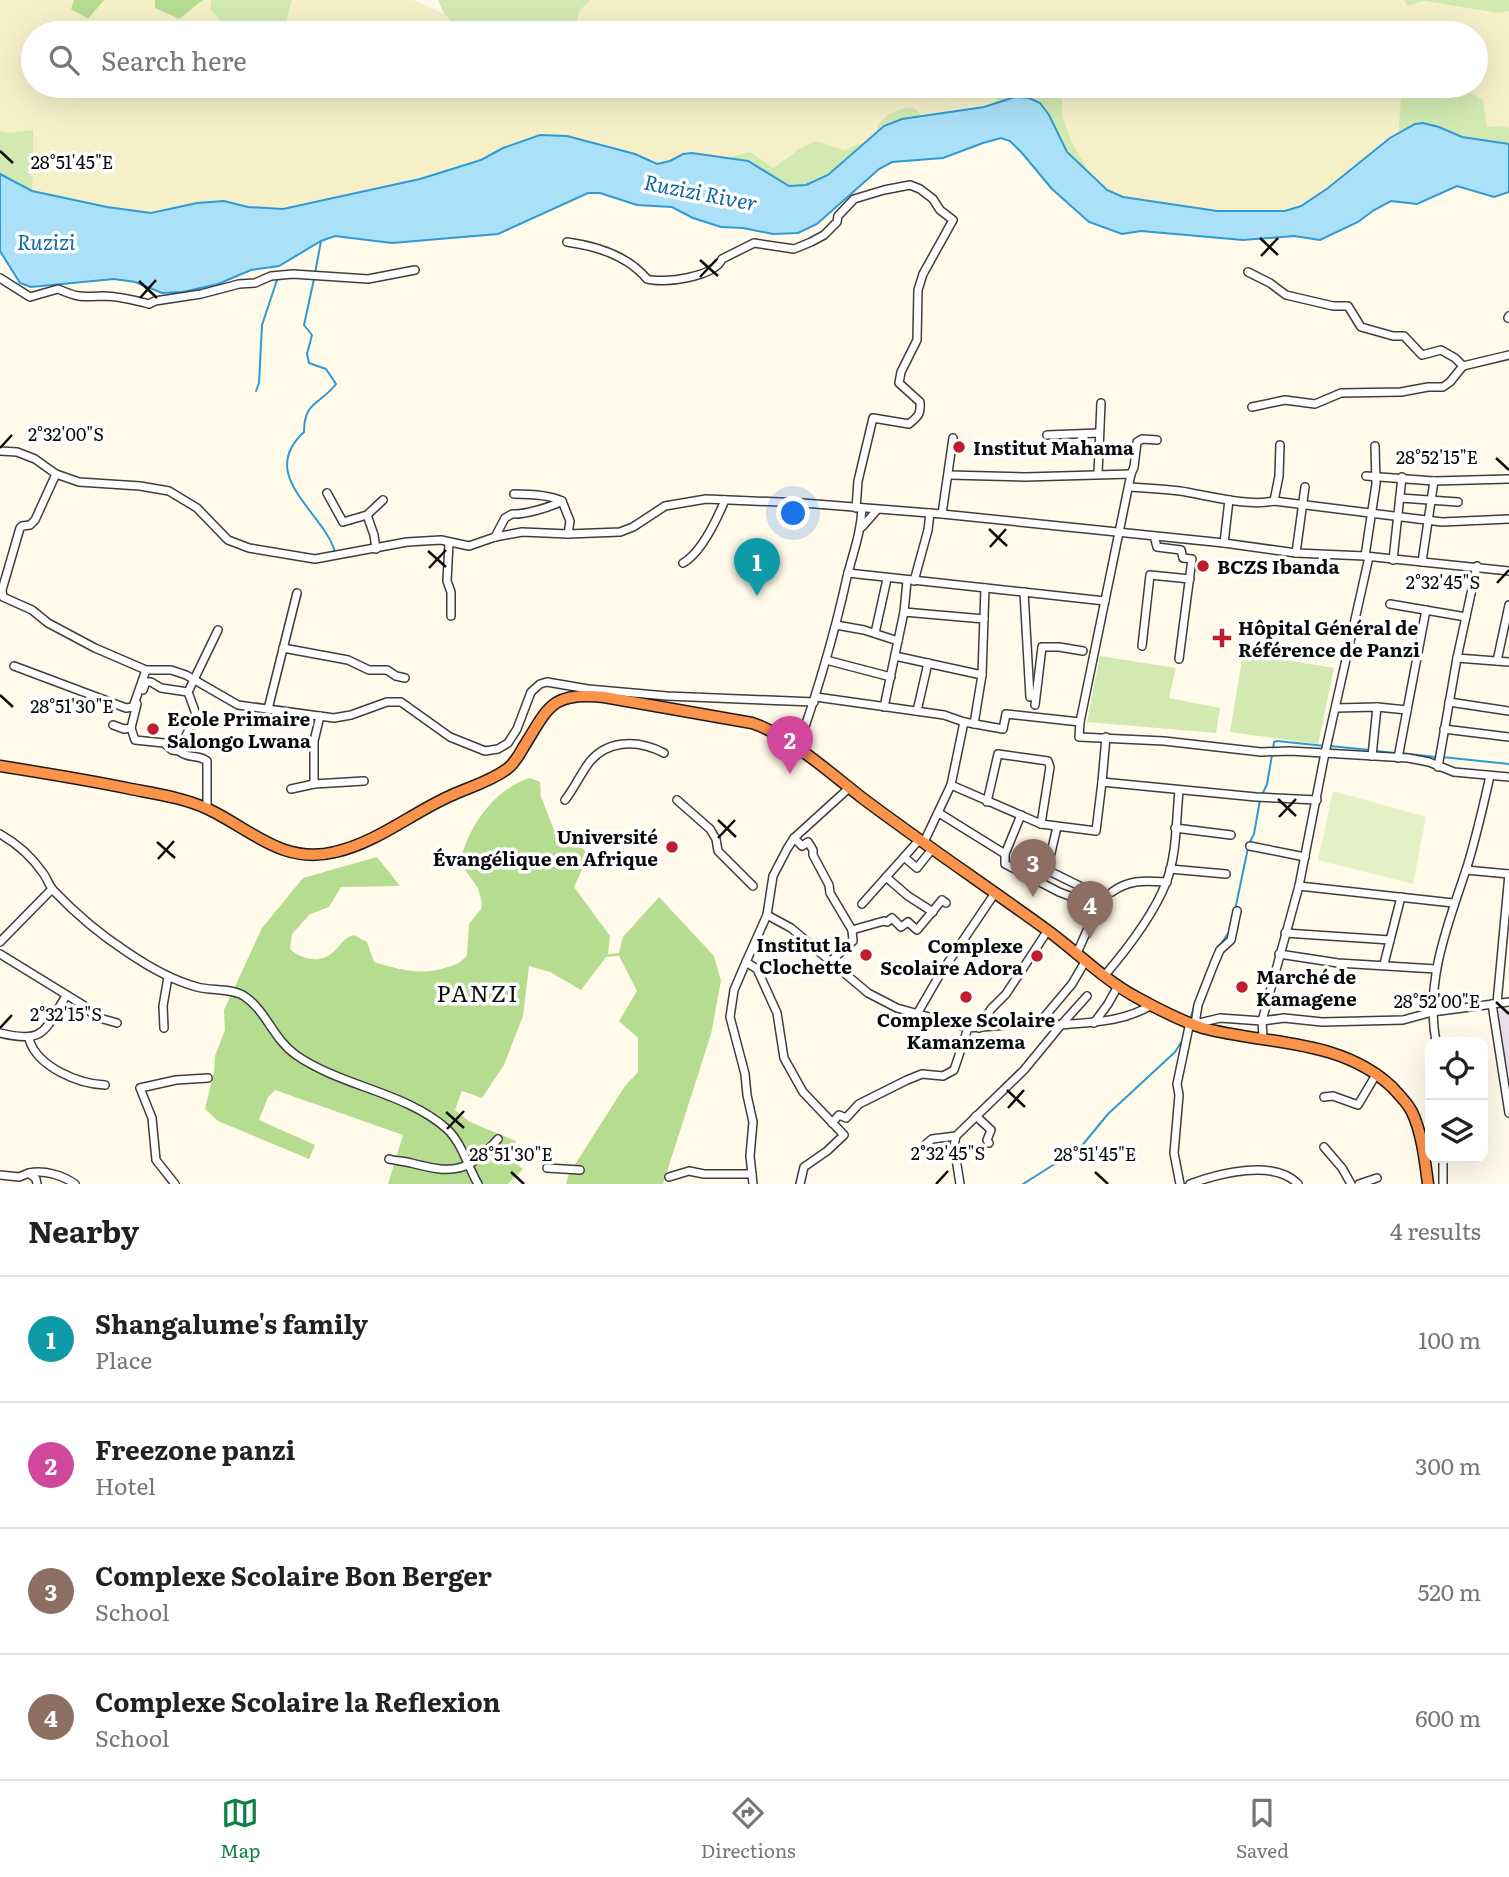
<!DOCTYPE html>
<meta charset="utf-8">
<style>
body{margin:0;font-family:Literata,serif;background:#f2f2f2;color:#222}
.controls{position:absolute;right:21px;bottom:21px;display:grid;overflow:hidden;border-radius:14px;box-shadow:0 7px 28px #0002}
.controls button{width:63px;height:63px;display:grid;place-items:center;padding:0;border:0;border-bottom:2px solid #e0e0e0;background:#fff;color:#222;font:35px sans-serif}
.you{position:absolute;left:794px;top:514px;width:24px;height:24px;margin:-18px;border:5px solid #fff;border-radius:50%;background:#1a73e8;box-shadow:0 0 0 10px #1a73e833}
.badge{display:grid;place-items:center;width:46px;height:46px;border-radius:50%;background:#0b8043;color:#fff;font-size:23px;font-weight:700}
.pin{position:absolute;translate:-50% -58px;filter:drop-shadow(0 2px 4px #0008)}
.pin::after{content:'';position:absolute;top:37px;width:24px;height:21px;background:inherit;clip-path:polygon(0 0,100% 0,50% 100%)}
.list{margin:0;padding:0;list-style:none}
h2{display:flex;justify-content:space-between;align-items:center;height:91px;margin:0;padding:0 28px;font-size:30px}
h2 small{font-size:23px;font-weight:400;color:#767676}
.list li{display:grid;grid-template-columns:46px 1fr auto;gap:21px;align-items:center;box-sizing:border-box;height:126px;padding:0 28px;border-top:2px solid #e0e0e0}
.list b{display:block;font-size:26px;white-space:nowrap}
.list p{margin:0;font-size:23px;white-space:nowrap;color:#767676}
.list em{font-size:23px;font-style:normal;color:#767676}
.icon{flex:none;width:38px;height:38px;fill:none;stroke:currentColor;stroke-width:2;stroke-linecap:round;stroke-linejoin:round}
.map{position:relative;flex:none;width:1509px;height:1184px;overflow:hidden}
.search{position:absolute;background:#fff;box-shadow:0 7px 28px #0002;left:21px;right:21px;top:21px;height:77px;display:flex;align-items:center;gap:18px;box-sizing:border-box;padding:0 24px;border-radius:38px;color:#767676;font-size:26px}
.sheet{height:595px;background:#fff}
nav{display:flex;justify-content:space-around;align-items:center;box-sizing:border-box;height:98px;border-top:2px solid #e0e0e0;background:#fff;font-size:19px;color:#767676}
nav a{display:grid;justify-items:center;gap:4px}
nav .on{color:#0b8043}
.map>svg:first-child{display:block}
.industrial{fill:#e9deeb}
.farmland{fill:#f6f0c9}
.green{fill:#d2eab2}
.forest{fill:#b6dc90}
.pitch{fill:#e4f1c4}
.water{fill:#abe0f9;stroke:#2f9ad3;stroke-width:2}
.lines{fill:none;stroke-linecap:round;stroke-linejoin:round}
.stream{stroke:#2f9ad3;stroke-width:2}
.minor-casing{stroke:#3e3e3e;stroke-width:10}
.highway-casing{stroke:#1c1c1c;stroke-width:13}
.minor{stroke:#fff;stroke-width:7}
.highway{stroke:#fb934b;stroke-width:10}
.ticks{fill:none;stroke:#0b0b0b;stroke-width:2.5}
.poi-dot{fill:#c01e2e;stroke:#fff;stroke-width:2.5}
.labels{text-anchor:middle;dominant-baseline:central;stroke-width:7;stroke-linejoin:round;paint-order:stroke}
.poi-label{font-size:19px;font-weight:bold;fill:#0b0b0b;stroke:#fff;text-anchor:start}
.water-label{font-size:21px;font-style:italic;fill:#1069a1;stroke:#fff}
.quarter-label{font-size:23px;letter-spacing:2px;fill:#0b0b0b;stroke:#fff}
.ticks-label{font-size:18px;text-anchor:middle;fill:#0b0b0b;stroke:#fff;stroke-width:7;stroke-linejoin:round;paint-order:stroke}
</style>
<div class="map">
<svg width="1509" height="1184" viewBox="0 0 1509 1184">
<rect width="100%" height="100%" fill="#fffae9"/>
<!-- industrial -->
<polygon class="industrial" points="1509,1009 1509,1077 1495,1010"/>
<!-- farmland -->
<g class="farmland">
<polygon points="0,0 74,0 71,9 88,19 104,0 155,0 155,8 179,19 203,0 211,0 210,9 230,32 234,33 33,33 33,86 1001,86 997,89 995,103 921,116 917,110 907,107 889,114 877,125 877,133 871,139 844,150 816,141 799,149 772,168 750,152 727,158 692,153 683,154 670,161 657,164 635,154 567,136 503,148 481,160 420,179 283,209 248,207 224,201 197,203 151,213 107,207 32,191 33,179 28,172 33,159 7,133 0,130"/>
<polygon points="292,0 414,0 444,14 463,33 268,33 286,21"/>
<polygon points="591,0 1404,0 1407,6 1424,1 1498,13 1509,11 1509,128 1502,126 1487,127 1483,100 1472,93 1470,86 1476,86 1476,33 1423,33 1421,29 1393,24 1390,33 574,33 580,10"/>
<polygon points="1049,86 1402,86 1398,134 1317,196 1285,211 1217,211 1187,208 1123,197 1107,190 1090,174 1071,140 1062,116 1062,99"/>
</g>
<!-- green -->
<g class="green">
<polygon points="211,0 292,0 286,22 268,33 230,32 210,9"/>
<polygon points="438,0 591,0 580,10 574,33 463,33 444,14"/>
<polygon points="1404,0 1509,0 1509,11 1498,13 1424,1 1407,6"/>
<polygon points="1393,24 1421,29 1423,33 1390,33"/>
<polygon points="1001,86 1052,87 1062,99 1062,116 1071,140 1090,174 1067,152 1049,115 1015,97 995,103 997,89"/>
<path d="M1402 86H1470L1472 93 1483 100 1487 127 1502 126 1509 128V144C1494 142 1479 141 1465 138 1435 131 1430 115 1398 134Z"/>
<path d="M907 107 917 110 921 116C904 118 890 121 877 133V125L889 114Z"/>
<polygon points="0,130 7,133 33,130 33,159 28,172 33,179 32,191 0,174"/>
<path d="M871 139C852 156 815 194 787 185 767 179 746 167 727 158L750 152 773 168 799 149 816 141 844 150Z"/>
<polygon points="1243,653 1334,668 1318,744 1230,732"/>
<polygon points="1100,656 1176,668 1169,698 1220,708 1216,733 1087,722"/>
</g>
<!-- forest -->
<g class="forest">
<polygon points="74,0 104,0 88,19 71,9"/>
<polygon points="155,0 203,0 179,19 155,8"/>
<path d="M530 778 540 782 541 797 554 830 560 836 578 844 589 855 574 887 610 936 608 954 619 953 623 937 659 897 714 956 721 981 711 1034 663 1184H566L569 1174 625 1086 638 1072V1038L619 1021 637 991 619 956 606 957 581 990 550 972 529 966 523 1016 504 1065 482 1098 462 1091 455 1110 470 1122 516 1141 507 1157 523 1169 508 1184H388L403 1135 275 1090 268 1097 259 1120 315 1145 309 1159 218 1121 205 1109 214 1072 215 1056 225 1030 224 1010 262 928 303 878 377 857 400 886 341 887 329 907 310 914 292 934 290 949C301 959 319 964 332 953 341 946 342 938 354 935L367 942 374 962C401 970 421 976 448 967 456 965 462 962 467 955L469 924 481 909 482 903 478 888 460 863C467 828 495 788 530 778Z"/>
</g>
<!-- pitch -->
<polygon class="pitch" points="1333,791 1426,817 1413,884 1318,860"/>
<!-- water -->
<polygon class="water" points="1015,97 1029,98 1040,103 1049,115 1067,152 1107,190 1123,197 1217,211 1285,211 1301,206 1328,188 1390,138 1415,124 1423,123 1439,127 1462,137 1509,144 1509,192 1494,197 1457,186 1417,204 1391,201 1374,210 1358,222 1320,240 1294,236 1243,240 1141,231 1122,234 1089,222 1052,189 1022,153 1010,141 1001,138 983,143 943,158 892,162 879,169 817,224 798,233 773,234 743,228 721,227 693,218 672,207 637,205 600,193 588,193 498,234 392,243 335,236 321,241 279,266 251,270 218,284 183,292 162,293 135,282 114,279 31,287 20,283 0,251 0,174 32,191 107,207 151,213 197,203 224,201 248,207 283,209 420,179 481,160 503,148 540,135 567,136 635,154 657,164 670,161 683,154 692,153 748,161 789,186 806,185 828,175 884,126 902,119 984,107"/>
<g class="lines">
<!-- stream -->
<g class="stream">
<polyline points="315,273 321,241"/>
<path d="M314 279 304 325 312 335 307 354 309 363 326 369 336 384C320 405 304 401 304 432 256 476 324 512 335 552"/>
<polyline points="256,391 259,383 262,325 278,277"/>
<polyline points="1330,746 1370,750"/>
<polyline points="1273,748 1274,742 1277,741 1325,746"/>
<polyline points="1376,751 1395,753"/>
<polyline points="1400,753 1436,757"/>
<polyline points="1442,757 1509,764"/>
<polyline points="1262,795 1267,784 1272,755"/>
<polyline points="1250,842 1254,834 1260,800"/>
<polyline points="1235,910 1248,848"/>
<polyline points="1219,947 1229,932"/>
<polyline points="1191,1016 1202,984"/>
<polyline points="1023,1184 1080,1148 1108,1114 1175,1052 1182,1041"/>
</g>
<!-- minor casing -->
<g class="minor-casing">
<g id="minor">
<path d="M567 242C596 246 628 256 647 279 664 284 714 277 722 259L754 243 794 249 811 242 824 235 837 222 838 216 854 199 884 190 910 185 920 189 933 199 940 210 953 220 923 274 918 290 917 340 901 372 899 383 920 402C921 415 918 416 909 424L873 418 858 481 856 508"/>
<polyline points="1248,272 1270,283 1286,295 1333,306 1348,306 1361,327 1393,336 1404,336 1422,355 1441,350 1455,358 1463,366 1509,355"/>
<path d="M0 278 30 297 58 289C79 298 81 297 103 296 118 296 134 300 149 304L155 301 201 294 239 284 255 283 271 276 293 274 368 279 415 270"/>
<polyline points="1508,318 1509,316"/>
<polyline points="1252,407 1285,400 1315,404 1341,393 1401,392 1428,387 1443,387 1450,382 1463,366"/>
<polyline points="1047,435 1099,433"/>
<polyline points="0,451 17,452 35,459 56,474 79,482 140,486 169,491 197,508 228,540 249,548 315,559 407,542 441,540 469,546 495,537 522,532 568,534 620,532 633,527 665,506 706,499 803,503 942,514 1224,543 1296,553 1365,556 1509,571"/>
<polyline points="56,474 35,520 30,525 22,526 20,528 2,590 3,597 32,610 48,623 95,648 146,670 171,670 186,675 238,705 334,718 351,715 387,702 401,702 450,737 485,751 498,749 508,743 517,729 531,692 540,684 547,682 588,689 667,696 814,702"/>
<polyline points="1098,474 1101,403"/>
<polyline points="949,475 1025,477 1131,474"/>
<polyline points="1366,476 1434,481 1509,479"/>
<path d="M1129 487C1146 488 1163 489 1180 491 1206 495 1248 507 1274 501L1442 522 1509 519"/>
<polyline points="327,493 343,522 367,515 383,500"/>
<path d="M514 494C527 494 550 495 562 501L570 521 568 534"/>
<polyline points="1400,498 1458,502"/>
<polyline points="1274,501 1279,476 1280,445"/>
<polyline points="942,514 953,438"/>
<polyline points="367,515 374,535 376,549"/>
<polyline points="862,527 877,510"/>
<polyline points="1154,536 1157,547 1181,550 1183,558 1192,559 1179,659"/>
<path d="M495 537 505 518 512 514C524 515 551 507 562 501"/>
<polyline points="449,543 447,581 451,592 451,616"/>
<polyline points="1224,543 1229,500"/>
<polyline points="1296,553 1305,487"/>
<polyline points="1365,556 1376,484 1375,446"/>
<polyline points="1393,560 1402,477"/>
<polyline points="1422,562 1434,481"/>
<path d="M683 563C701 553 717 519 725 500"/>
<polyline points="848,573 1105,601"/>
<polyline points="914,581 928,530 930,513"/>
<polyline points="1024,592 1030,697"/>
<polyline points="1390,604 1466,617"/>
<polyline points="904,612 984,619"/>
<polyline points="836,625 864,630 898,641"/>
<polyline points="875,633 887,579"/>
<polyline points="1142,646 1150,575 1190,579"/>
<polyline points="283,648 348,660 369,670 387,670 396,676 405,678"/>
<polyline points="895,656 982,675"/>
<polyline points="1457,658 1509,662"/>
<polyline points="826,660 891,677"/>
<polyline points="1497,661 1509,605"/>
<polyline points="14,666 126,708 133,707 146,670"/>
<polyline points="143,690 146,682 151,682 161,688 188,692"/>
<polyline points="816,697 944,715 964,722 1003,729 1006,714 1080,722 1079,737 1164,741 1261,752 1290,751 1408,758 1429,762 1454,772 1509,777"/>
<polyline points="1449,702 1509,711"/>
<polyline points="1035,705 1042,647 1059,647 1083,651"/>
<polyline points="884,707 904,612 907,581"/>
<polyline points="1336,708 1377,707 1407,710"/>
<polyline points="268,709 297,593"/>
<polyline points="917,711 928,663"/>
<polyline points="964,722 951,785 1041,824 1096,831 1102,782 1256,797 1317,800"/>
<polyline points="1080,722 1131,474 1134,467 1137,442 1142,439 1157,440"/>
<polyline points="974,724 982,675 985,588"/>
<polyline points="113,725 124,729 131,728 137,704"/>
<polyline points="131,728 135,740 164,743 172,750 179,751"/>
<polyline points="1444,729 1509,737"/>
<path d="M797 750C817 693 834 636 847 577 853 553 861 533 862 508"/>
<polyline points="1372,756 1377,707"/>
<polyline points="1398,758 1426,610"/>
<polyline points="1438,767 1457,658 1477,566"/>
<polyline points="1102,782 1106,737"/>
<polyline points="314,784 314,741 320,716"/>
<polyline points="291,789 314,784 364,781"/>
<path d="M565 800C573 790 578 779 586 767 604 739 637 739 664 753"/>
<polyline points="677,800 710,829 716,839 718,851 753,886"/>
<polyline points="987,802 998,754 1048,761 1050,767 1041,824"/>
<path d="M207 808V761C197 753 189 760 179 751L196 714 188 692 218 630"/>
<polyline points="939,813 1005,854 1021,815"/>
<polyline points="1175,828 1231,835"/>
<path d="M0 834C16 843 32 857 43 873 47 878 49 886 54 891 75 913 101 935 127 952 149 967 171 980 197 987 211 991 232 988 244 996 266 1010 273 1039 296 1055 342 1087 406 1092 447 1129 462 1143 468 1167 478 1184"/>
<polyline points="794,838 802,846 808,842 813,850 813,855 829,885 830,893 852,930"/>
<polyline points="924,842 951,785"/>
<polyline points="1250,846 1305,857"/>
<polyline points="1005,854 1005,864 1059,892 1099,907"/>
<polyline points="904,857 920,839"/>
<polyline points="1170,869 1226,874"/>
<polyline points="1047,870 1102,897 1077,953"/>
<polyline points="1466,870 1509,874"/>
<polyline points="886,877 908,896 933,912"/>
<polyline points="1041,882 1047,870 1057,827"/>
<polyline points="1299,886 1453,903"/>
<path d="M1112 892C1130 879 1145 881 1167 882"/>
<polyline points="862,904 904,857 917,868 933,848"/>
<polyline points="1237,911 1231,940 1220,950 1214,964 1198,1005 1195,1024 1220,1018 1262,1021 1284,1018 1322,1022 1403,1020 1432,1012 1509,1002"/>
<polyline points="767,915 791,928 868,993 897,1008 968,1028"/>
<polyline points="1285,933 1390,940"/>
<polyline points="0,942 52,889"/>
<polyline points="0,954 83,1005 96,1017 117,1023"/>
<polyline points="1279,954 1338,963 1436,969"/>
<polyline points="831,961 853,941 852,930 884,921 887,922 892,918 901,927 908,922 917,930 942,900 946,903"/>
<polyline points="746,962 734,990 730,1017 745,1074 747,1095 753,1122 750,1156 753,1184"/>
<polyline points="1384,964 1401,897"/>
<path d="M1105 975C1128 948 1153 916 1166 883 1177 855 1176 820 1179 791"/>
<polyline points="1497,1003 1509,874"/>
<polyline points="1492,1004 1509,1113"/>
<polyline points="917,1014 939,976 995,893"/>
<polyline points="1040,1022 1072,984 1086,960"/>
<polyline points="1094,1023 1108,1004 1118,986"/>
<polyline points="164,1028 163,1006 168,977"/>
<polyline points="979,1028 991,1009 1006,994 1048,930"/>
<path d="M0 1033C45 1044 44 1031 66 996"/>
<polyline points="1263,1038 1262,1021 1299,886 1325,753 1369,557"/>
<path d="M29 1039C37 1067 79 1084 105 1085"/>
<path d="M1436 1042C1425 981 1447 927 1466 870 1476 839 1483 807 1490 776"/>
<polyline points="1324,1097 1333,1096 1358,1105 1377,1073"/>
<polyline points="976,1116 991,1130 987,1140 989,1143"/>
<polyline points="832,1123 839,1115 846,1118 859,1104 907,1080 922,1074 943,1076 954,1070 968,1028 1046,1022 1061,1025 1087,996"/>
<polyline points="926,1144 932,1139 956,1136"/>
<polyline points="1324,1147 1342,1168 1351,1184"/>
<path d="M389 1159C396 1161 404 1161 411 1163 453 1174 468 1173 498 1139"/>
<polyline points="547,1168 580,1170"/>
<path d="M29 1173C45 1170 62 1175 75 1184"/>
<polyline points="0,1175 19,1177 29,1173 36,1179 37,1184"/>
<polyline points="669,1177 689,1171 704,1174 752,1174"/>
<polyline points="175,1184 156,1160 152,1118 140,1088 176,1080 208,1078"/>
<polyline points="800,1184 804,1167 827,1151 844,1135 803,1092 784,1058 777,1013 757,969 746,962 767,915 773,876 787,849 794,838 849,788"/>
<path d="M960 1184 954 1146 956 1136 1024 1070 1061 1025C1093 1022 1123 1022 1152 1005"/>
<polyline points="1180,1184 1174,1153 1179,1095 1177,1084 1190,1022"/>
<path d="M1190 1184C1220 1173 1274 1159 1298 1184"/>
<polyline points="1359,1184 1377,1178"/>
<polyline points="1443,1184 1443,1158"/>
</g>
</g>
<!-- highway casing -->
<g class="highway-casing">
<path id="highway" d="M0 766C44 773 88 780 131 789 157 794 184 798 208 809 252 830 283 865 335 852 376 843 412 813 450 796 469 787 490 782 507 769 514 764 519 755 523 748 548 708 551 691 604 697L752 723C785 733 833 775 861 797 922 843 985 885 1047 930 1076 951 1103 979 1136 997 1156 1008 1180 1021 1203 1028 1267 1045 1340 1038 1392 1087 1399 1095 1407 1102 1412 1112 1422 1133 1425 1161 1428 1184"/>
</g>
<!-- minor -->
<use href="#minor" class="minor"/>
<!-- highway -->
<use href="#highway" class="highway"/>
</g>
<!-- ticks -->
<path class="ticks" d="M0 151 13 163M1260 238 1278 255M1261 256 1278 238M700 260 718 276M700 277 717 259M139 281 157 298M140 298 156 280M0 448 12 435M1496 458 1509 470M989 529 1007 546M990 547 1006 529M428 551 446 567M429 568 446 550M1497 583 1509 570M0 695 13 707M1278 799 1296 816M1279 817 1296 799M718 820 736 837M718 838 735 820M157 842 175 858M158 859 174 841M1496 1002 1509 1014M0 1028 12 1015M1007 1090 1025 1107M1008 1108 1024 1090M446 1112 464 1128M447 1129 464 1111M511 1172 524 1184M1095 1172 1108 1184M936 1184 948 1171"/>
<!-- markers -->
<g class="poi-dot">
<circle cx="959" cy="447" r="7"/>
<circle cx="1203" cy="566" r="7"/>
<path d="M1218.5 627.5h7v7h7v7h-7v7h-7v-7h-7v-7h7z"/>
<circle cx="153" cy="729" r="7"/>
<circle cx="672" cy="847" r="7"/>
<circle cx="866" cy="955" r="7"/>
<circle cx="1037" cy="956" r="7"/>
<circle cx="1242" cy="987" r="7"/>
<circle cx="966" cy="997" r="7"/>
</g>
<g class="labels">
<!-- poi labels -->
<g class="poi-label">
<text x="973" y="447">Institut Mahama</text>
<text x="1217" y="566">BCZS Ibanda</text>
<text x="1238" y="627">Hôpital Général de<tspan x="1238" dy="22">Référence de Panzi</tspan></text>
<text x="167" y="718">Ecole Primaire<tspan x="167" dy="22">Salongo Lwana</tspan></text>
<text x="658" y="836" text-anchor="end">Université<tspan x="658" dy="22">Évangélique en Afrique</tspan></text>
<text x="852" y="944" text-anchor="end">Institut la<tspan x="852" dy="22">Clochette</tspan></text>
<text x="1023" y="945" text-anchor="end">Complexe<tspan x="1023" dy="22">Scolaire Adora</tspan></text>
<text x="1256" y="976">Marché de<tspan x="1256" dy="22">Kamagene</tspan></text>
<text x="966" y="1019" text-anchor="middle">Complexe Scolaire<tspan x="966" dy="22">Kamanzema</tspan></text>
</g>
<!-- water labels -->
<g class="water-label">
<text transform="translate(701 191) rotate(11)">Ruzizi River</text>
<text x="46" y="240">Ruzizi</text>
</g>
<!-- quarter labels -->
<g class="quarter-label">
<text x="478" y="992">PANZI</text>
</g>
</g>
<g class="ticks-label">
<text x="72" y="169">28°51'45"E</text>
<text x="66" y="441">2°32'00"S</text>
<text x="1437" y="464">28°52'15"E</text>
<text x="1443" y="589">2°32'45"S</text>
<text x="72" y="713">28°51'30"E</text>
<text x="1437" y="1008">28°52'00"E</text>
<text x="66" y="1021">2°32'15"S</text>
<text x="948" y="1160">2°32'45"S</text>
<text x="511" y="1161">28°51'30"E</text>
<text x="1095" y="1161">28°51'45"E</text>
</g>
</svg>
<div class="controls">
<button><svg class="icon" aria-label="locate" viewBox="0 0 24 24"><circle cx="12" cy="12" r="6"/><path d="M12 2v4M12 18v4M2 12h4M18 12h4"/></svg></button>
<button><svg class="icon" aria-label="layers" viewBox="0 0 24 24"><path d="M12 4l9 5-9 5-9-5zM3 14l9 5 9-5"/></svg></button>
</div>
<div class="you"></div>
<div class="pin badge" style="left:757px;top:596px;background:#0f9aa8">1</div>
<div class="pin badge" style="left:790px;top:774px;background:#d1479c">2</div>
<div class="pin badge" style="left:1033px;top:897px;background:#8d6e63">3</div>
<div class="pin badge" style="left:1090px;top:939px;background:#8d6e63">4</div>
<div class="search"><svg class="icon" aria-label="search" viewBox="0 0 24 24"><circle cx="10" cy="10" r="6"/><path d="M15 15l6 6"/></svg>Search here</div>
</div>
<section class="sheet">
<h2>Nearby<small>4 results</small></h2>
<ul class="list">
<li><span class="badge" style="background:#0f9aa8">1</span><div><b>Shangalume's family</b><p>Place</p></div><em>100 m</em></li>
<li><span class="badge" style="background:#d1479c">2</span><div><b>Freezone panzi</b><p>Hotel</p></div><em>300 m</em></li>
<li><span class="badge" style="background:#8d6e63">3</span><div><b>Complexe Scolaire Bon Berger</b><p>School</p></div><em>520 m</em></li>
<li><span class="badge" style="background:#8d6e63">4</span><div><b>Complexe Scolaire la Reflexion</b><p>School</p></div><em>600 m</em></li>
</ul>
</section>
<nav>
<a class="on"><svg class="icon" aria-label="map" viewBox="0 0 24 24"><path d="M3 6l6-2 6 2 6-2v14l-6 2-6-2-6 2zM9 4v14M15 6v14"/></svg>Map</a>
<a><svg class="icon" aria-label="directions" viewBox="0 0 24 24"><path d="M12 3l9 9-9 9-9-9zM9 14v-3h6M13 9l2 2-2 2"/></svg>Directions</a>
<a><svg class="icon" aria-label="saved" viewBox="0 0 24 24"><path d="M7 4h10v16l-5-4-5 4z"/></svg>Saved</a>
</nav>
